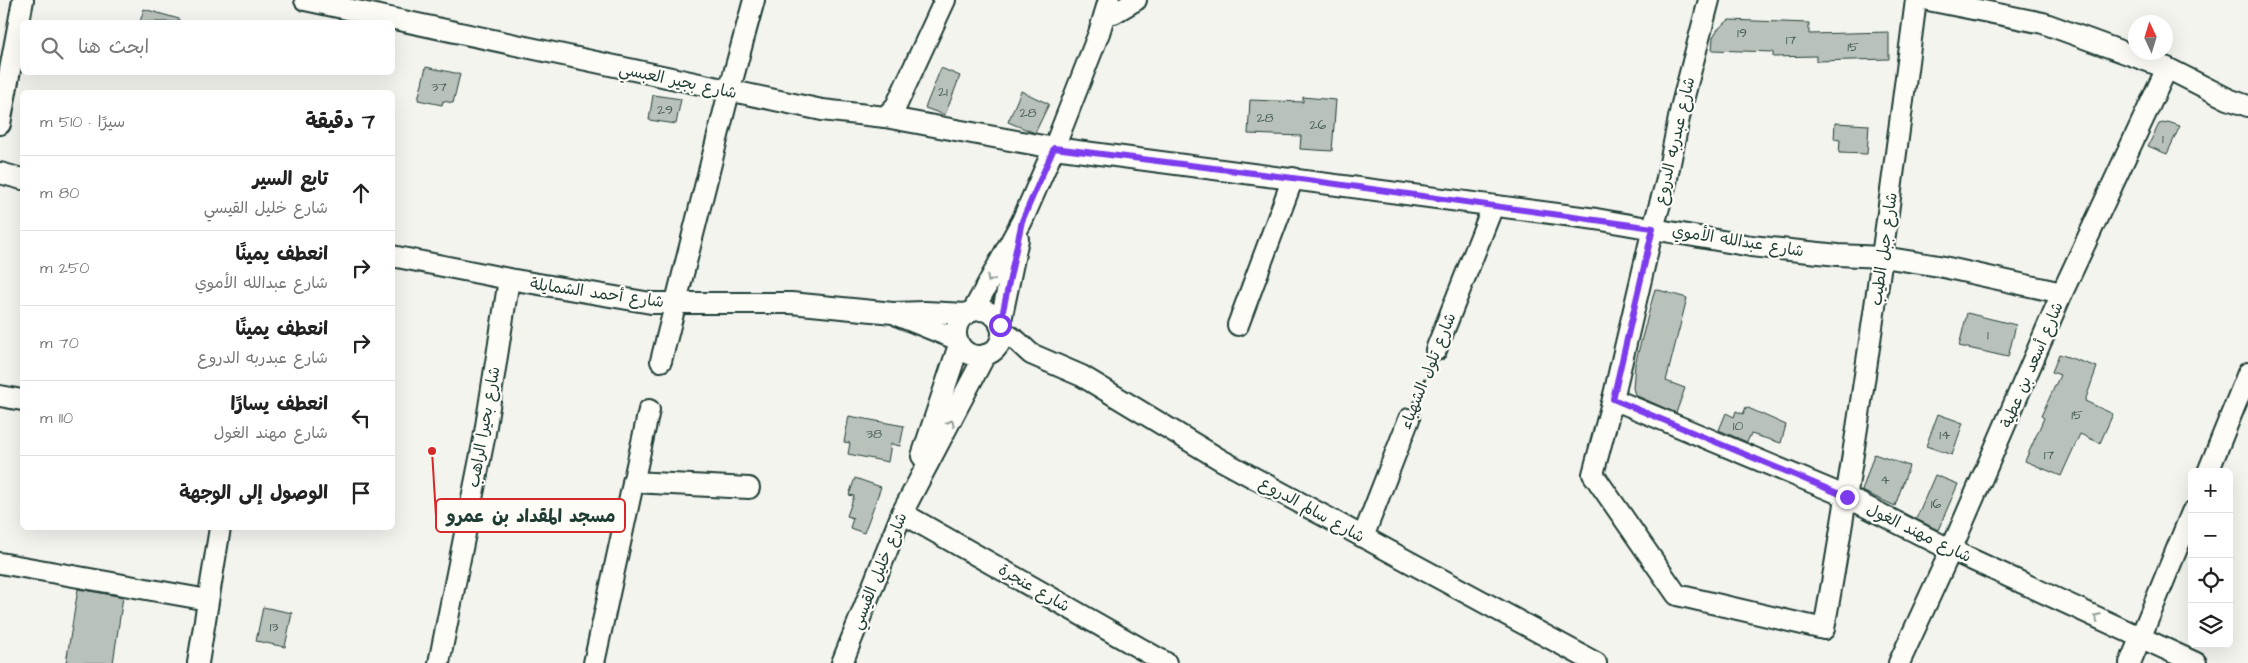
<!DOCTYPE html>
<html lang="ar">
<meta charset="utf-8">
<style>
body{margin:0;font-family:"Architects Daughter","Playpen Sans Arabic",sans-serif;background:#f6f6f6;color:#222;direction:rtl}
.controls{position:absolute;right:15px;bottom:15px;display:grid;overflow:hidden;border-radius:8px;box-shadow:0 5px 20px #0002}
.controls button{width:45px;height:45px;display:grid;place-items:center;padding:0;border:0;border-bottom:1px solid #e0e0e0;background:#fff;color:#222;font:25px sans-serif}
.compass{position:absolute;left:2128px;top:15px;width:45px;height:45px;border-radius:50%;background:#fff;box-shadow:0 5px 20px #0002;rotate:356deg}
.stop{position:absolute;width:15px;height:15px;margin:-11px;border:4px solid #7c3aed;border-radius:50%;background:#fff}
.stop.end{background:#7c3aed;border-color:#fff;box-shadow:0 1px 5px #0008}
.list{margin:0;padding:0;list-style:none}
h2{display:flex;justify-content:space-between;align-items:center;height:65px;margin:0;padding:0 20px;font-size:21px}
h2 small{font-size:16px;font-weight:400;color:#767676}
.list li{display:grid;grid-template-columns:32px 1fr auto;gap:15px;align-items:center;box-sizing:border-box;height:75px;padding:0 20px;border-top:1px solid #e0e0e0}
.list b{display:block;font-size:19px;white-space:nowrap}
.list p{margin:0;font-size:16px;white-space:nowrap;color:#767676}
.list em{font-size:16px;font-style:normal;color:#767676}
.icon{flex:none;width:28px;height:28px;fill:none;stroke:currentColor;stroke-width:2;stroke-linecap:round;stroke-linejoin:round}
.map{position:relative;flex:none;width:2248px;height:663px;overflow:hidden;direction:ltr}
.search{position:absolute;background:#fff;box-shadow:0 5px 20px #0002;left:20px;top:20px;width:375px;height:55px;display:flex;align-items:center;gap:12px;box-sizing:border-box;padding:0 18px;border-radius:8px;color:#767676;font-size:19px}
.panel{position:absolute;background:#fff;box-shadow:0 5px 20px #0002;left:20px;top:90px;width:375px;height:440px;border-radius:8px;direction:rtl}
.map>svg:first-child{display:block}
.building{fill:#b9c1bb;stroke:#1f3d34}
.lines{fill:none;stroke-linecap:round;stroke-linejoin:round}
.minor-casing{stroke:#1f3d34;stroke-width:24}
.path{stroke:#1f3d34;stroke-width:3;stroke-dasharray:4 4;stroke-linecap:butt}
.minor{stroke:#fdfcf7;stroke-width:20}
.oneway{stroke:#8e9c96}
.route{stroke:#7c3aed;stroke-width:6}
.labels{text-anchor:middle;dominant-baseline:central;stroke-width:4.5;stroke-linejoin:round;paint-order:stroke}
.number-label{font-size:14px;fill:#465e56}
.street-label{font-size:16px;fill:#1f3d34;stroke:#fdfcf7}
.leader{fill:none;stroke:#d62828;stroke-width:2}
.callout-dot{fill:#d62828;stroke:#fdfcf7;stroke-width:2}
.callout{fill:#fdfcf7;stroke:#d62828;stroke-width:2}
.callout-label{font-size:18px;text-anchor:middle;font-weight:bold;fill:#1f3d34}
</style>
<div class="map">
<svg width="2248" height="663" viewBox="0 0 2248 663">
<rect width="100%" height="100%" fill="#f4f4ef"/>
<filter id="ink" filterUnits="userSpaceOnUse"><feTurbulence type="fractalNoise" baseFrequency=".02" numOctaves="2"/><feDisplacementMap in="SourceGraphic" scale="10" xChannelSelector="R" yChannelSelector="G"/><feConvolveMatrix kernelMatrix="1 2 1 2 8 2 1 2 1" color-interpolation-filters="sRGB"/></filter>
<g filter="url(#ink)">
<!-- building -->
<g class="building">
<polygon points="144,9 179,19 179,22 140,22"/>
<polygon points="1729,20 1809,23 1809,34 1889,32 1889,59 1816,61 1816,56 1773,57 1773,52 1712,50 1713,37 1718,29"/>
<polygon points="426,67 460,74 453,103 443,101 442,105 418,100"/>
<polygon points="941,68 960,76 945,115 925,108"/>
<polygon points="1021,91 1049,104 1035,133 1008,122"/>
<polygon points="653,95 681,99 676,124 649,120"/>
<polygon points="1303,97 1336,100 1332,151 1300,149 1301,136 1248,134 1250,100 1303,102"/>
<polygon points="2168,122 2180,126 2167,154 2148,146 2159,124"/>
<polygon points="1835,123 1869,125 1867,154 1839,153 1840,140 1834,139"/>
<polygon points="1655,289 1687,298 1666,381 1685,388 1676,413 1635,395 1633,388 1635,364"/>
<polygon points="1967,313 2016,325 2008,357 1959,346"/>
<polygon points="2059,354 2097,367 2085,401 2113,414 2100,443 2080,434 2061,476 2025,461 2044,418 2041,416 2060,375 2052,372"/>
<polygon points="1746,407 1786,425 1781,443 1751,434 1747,442 1719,430 1726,413 1734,417 1736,411 1743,414"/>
<polygon points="1938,414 1963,423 1952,455 1926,446"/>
<polygon points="849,416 904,426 900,446 891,444 888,462 848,454 850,443 844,442"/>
<polygon points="1874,454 1909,466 1895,506 1862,491"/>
<polygon points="1935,475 1958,484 1938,530 1916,519"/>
<polygon points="855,478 881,487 864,533 850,528 853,518 847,516 854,496 849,495"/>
<polygon points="78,589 123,597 113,663 66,663"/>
<polygon points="263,607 292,613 285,647 256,641"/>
</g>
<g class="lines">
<!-- minor casing -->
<g class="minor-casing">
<g id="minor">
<polyline points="305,0 822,110 885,117 1054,148 1596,219 1751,246 1838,255 1883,257 1939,266 2062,293"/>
<path d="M1709 0 1681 108 1666 183 1653 228 1613 399 1593 474 1677 595 1824 629C1861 420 1889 210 1916 0"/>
<polyline points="1928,0 2043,23 2167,68 2228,99 2248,106"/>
<polyline points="1114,13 1136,0"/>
<polyline points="885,117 896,106 945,0"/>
<polyline points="0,124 23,0"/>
<polyline points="0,173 22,179"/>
<polyline points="392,256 509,279 651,303 791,303 893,313 925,312 967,314"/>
<circle cx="979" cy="333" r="23"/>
<polyline points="973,311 1022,221 1054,148 1099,33 1109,0"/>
<polyline points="899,316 956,339"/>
<polyline points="1000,325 1018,239"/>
<polyline points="1238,325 1293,178"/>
<polyline points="1002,331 1017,341 1031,354 1082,376 1221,460 1596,663"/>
<polyline points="1436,350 1493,206"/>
<polyline points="661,361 729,92 754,0"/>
<polyline points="0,396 22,400"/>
<polyline points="1613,399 1847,497 1951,550 2196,663"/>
<polyline points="922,456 959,345"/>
<polyline points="2208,472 2248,373"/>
<polyline points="633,482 749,488"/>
<polyline points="902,513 1166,663"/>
<polyline points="1363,537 1409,419"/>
<polyline points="0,563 208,600"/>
<polyline points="198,663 220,528"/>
<polyline points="439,663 484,439 509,279"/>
<polyline points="594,663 649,410"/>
<polyline points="842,663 902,513 985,355"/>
<polyline points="1899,663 1951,550 2062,293 2167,68"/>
<polyline points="2130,663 2192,512"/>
</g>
</g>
<!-- path -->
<polyline class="path" points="1414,404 1430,366"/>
<!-- minor -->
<use href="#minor" class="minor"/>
</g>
<!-- one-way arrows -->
<defs><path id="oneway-chevron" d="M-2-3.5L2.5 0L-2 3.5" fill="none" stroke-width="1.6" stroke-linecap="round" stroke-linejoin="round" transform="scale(1.25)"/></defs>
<g class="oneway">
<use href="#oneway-chevron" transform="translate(990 279) rotate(119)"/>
<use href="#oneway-chevron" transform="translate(951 423) rotate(-63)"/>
<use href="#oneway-chevron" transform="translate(2097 617) rotate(-155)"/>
</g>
</g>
<g class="lines" filter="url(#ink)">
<!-- route -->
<polyline class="route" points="1000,325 1022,221 1054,148 1293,178 1653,228 1613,399 1847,497"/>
</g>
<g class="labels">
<!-- number labels -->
<g class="number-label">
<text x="1742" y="33">19</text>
<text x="1791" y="40">17</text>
<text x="1853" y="47">15</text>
<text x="439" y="87">37</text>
<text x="943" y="92">21</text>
<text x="665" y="110">29</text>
<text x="1028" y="113">28</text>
<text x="1265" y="118">28</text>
<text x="1318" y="125">26</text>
<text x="2163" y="139">1</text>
<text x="1988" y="335">1</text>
<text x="2077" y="415">15</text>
<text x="1738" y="426">10</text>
<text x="874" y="434">38</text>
<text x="1945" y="435">14</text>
<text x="2049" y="455">17</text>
<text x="1885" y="480">4</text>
<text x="1936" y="504">16</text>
<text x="274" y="627">13</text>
</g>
<!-- street labels -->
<g class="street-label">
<text transform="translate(678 81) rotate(12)">شارع بجير العبسي</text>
<text transform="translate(1675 141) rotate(-77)">شارع عبدربه الدروع</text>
<text transform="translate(1738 241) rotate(9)">شارع عبدالله الأموي</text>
<text transform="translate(1884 249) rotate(-82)">شارع جبل الطيب</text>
<text transform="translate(597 293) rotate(8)">شارع أحمد الشمايلة</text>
<text transform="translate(2032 365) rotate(-67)">شارع أسعد بن عطية</text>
<text transform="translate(1428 371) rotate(-68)">شارع تلول الشهباء</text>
<text transform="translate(484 427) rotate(-80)">شارع بحيرا الراهب</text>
<text transform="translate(1312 510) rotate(29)">شارع سالم الدروع</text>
<text transform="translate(1919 533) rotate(26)">شارع مهند الغول</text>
<text transform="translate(879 571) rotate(-68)">شارع خليل القيسي</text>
<text transform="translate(1034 588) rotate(30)">شارع عنجرة</text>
</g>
</g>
<!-- callouts -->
<path class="leader" d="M432 451L436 516"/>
<circle class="callout-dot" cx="432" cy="451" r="5"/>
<rect class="callout" x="436" y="499" width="189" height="33" rx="5"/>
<g class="callout-label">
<text x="531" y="522">مسجد المقداد بن عمرو</text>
</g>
</svg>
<div class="controls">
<button>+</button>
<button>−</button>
<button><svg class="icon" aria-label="locate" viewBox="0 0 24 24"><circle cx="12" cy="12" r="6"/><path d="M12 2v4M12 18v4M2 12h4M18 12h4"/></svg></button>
<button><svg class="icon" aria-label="layers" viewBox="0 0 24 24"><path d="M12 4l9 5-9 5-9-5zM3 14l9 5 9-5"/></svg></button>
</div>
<svg class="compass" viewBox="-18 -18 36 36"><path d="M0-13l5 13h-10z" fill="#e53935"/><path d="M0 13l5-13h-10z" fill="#767676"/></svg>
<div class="stop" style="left:1000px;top:325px"></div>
<div class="stop end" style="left:1847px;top:497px"></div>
<div class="search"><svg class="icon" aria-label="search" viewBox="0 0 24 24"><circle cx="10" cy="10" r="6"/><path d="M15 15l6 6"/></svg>ابحث هنا</div>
<section class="panel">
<h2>7 دقيقة<small>سيرًا · 510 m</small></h2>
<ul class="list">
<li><svg class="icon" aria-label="ahead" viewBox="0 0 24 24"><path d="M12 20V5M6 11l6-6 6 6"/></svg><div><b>تابع السير</b><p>شارع خليل القيسي</p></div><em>80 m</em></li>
<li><svg class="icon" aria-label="right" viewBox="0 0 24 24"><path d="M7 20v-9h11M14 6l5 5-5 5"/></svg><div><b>انعطف يمينًا</b><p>شارع عبدالله الأموي</p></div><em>250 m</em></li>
<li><svg class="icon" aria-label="right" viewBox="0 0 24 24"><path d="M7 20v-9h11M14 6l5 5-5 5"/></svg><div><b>انعطف يمينًا</b><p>شارع عبدربه الدروع</p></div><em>70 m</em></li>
<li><svg class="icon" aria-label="left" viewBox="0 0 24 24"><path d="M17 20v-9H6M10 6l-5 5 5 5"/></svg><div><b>انعطف يسارًا</b><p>شارع مهند الغول</p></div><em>110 m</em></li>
<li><svg class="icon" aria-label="arrive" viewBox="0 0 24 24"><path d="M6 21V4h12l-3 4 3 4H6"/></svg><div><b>الوصول إلى الوجهة</b></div></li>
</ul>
</section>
</div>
